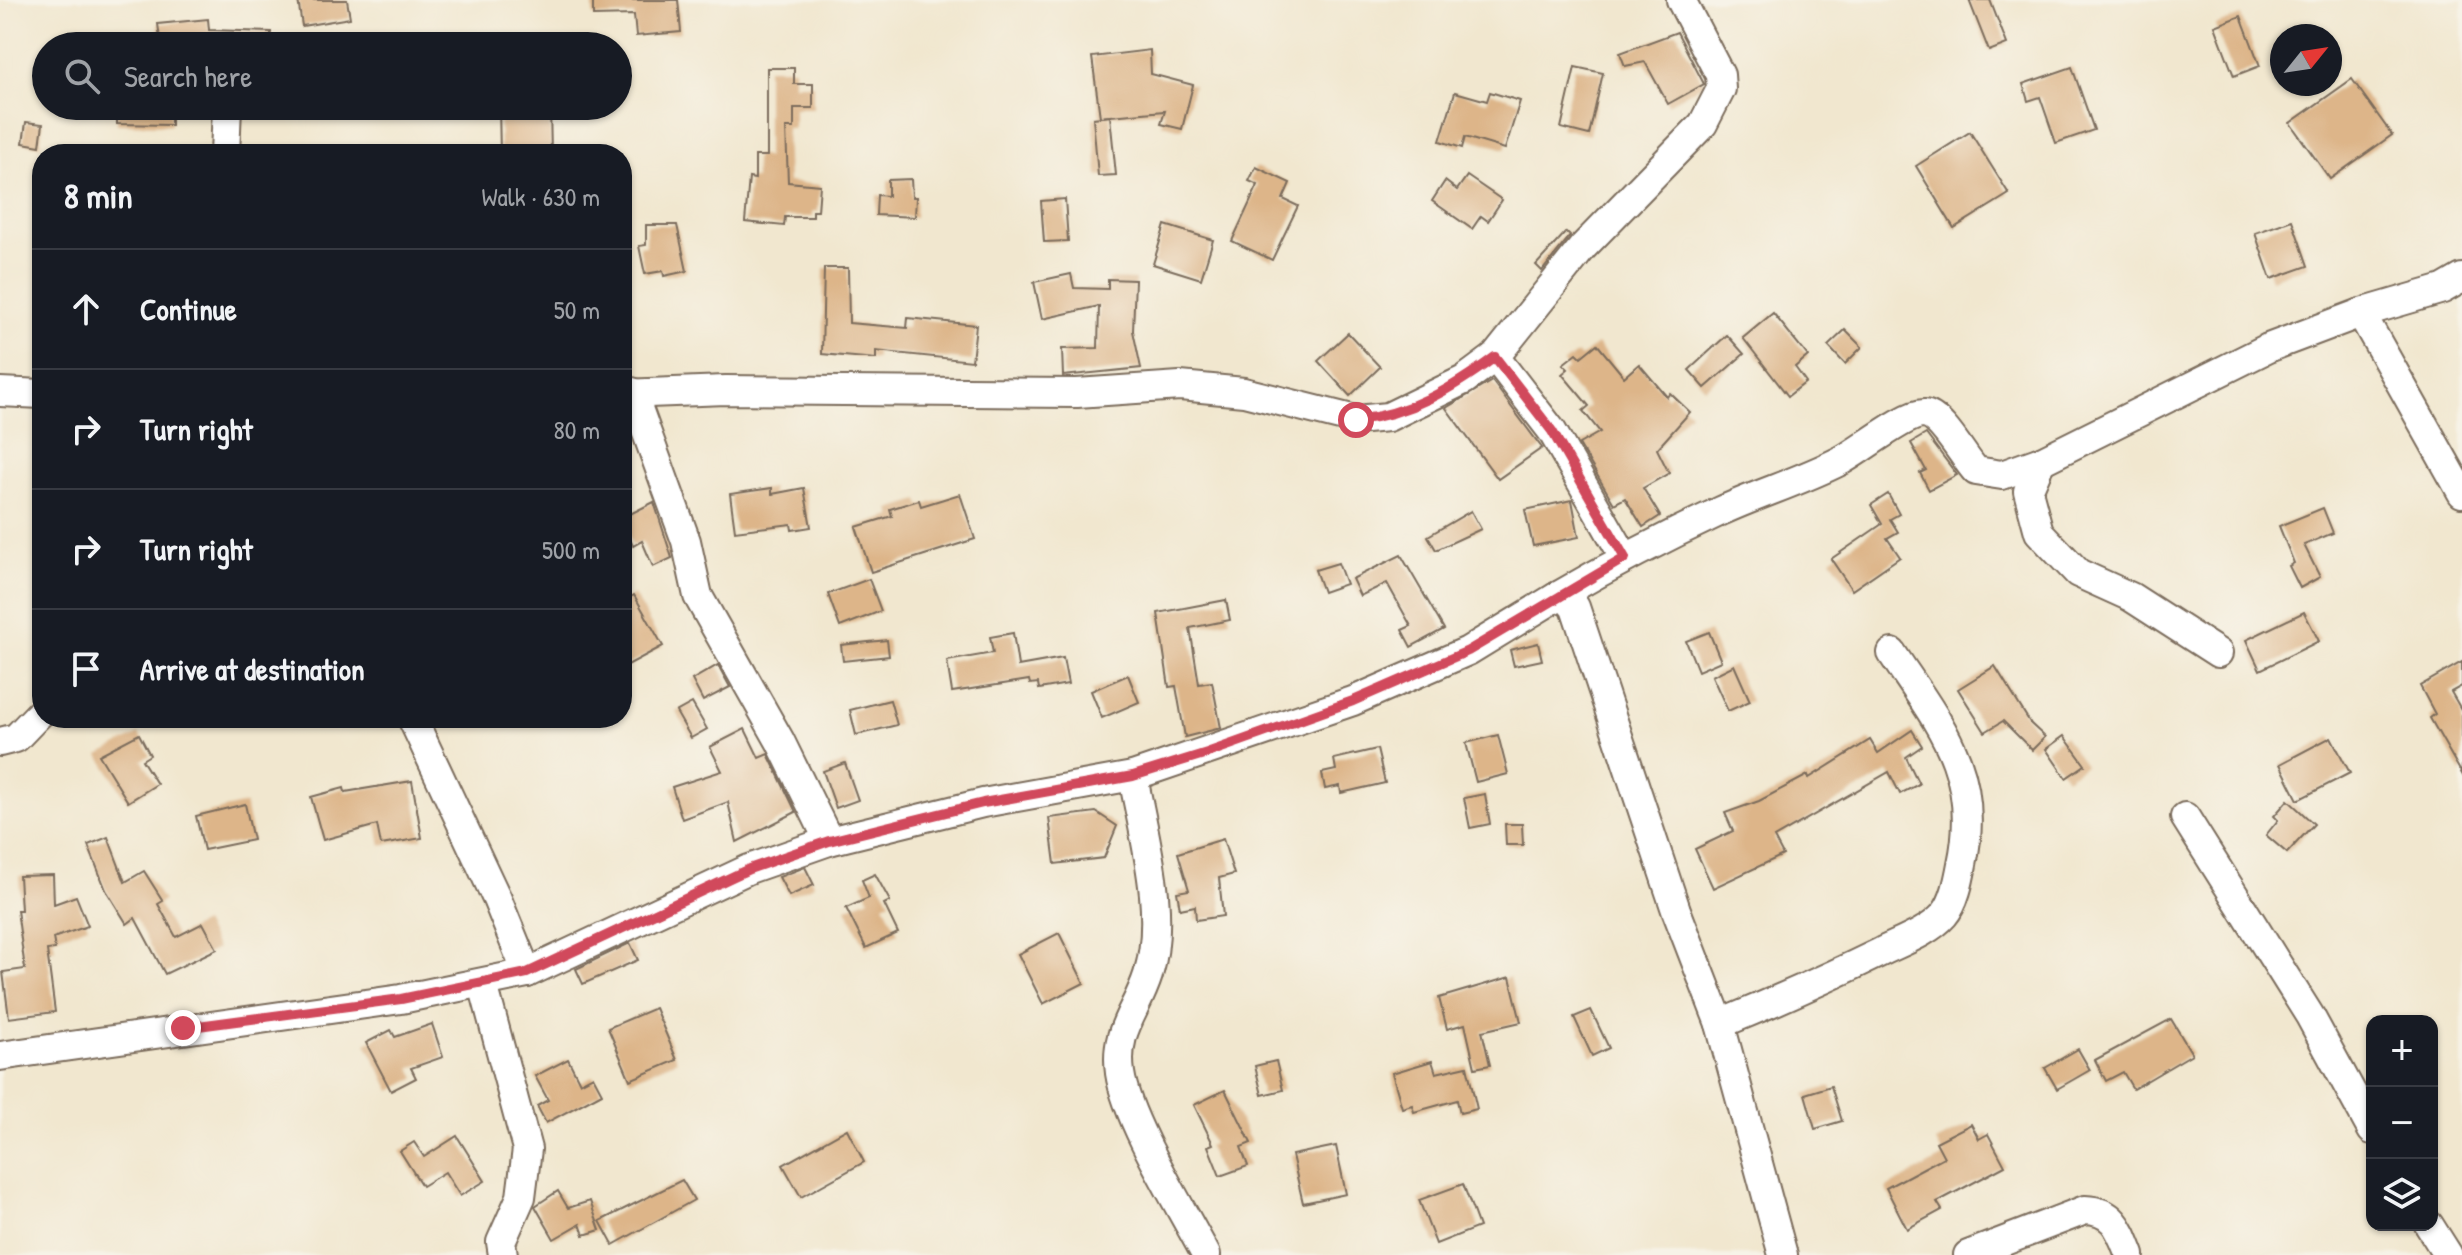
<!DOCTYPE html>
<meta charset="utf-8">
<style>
body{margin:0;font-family:"Patrick Hand",sans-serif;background:#242831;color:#f1f3f6}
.controls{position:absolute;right:24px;bottom:24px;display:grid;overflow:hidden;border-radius:16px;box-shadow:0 2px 6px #0004}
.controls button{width:72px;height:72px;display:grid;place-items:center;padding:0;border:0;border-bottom:2px solid #363941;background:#171b24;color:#f1f3f6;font:40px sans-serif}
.compass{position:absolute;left:2270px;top:24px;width:72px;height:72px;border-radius:50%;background:#171b24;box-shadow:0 2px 6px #0004;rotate:60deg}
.stop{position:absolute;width:24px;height:24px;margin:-18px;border:6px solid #d1495b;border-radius:50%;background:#fff}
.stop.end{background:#d1495b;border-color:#fff;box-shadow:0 2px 8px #0008}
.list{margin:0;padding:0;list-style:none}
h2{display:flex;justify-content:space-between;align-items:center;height:104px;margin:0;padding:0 32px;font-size:34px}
h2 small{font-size:26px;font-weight:400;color:#9ea1a6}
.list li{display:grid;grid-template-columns:52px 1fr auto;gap:24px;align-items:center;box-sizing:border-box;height:120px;padding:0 32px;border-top:2px solid #363941}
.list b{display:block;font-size:30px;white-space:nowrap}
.list em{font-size:26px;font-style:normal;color:#9ea1a6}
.icon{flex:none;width:44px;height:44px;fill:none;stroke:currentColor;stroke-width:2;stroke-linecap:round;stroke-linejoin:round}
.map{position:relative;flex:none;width:2462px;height:1255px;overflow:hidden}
.search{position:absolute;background:#171b24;box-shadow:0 2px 6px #0004;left:32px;top:32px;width:600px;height:88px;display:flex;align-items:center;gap:20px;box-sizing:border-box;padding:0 28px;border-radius:44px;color:#9ea1a6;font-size:30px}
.panel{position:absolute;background:#171b24;box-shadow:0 2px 6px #0004;left:32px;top:144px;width:600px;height:584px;border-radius:32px}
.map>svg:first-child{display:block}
.building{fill:#ddb589}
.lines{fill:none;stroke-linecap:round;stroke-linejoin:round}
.minor-casing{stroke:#7b6c5c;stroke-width:32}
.minor{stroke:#fff;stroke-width:28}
.route{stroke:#d1495b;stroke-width:10}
</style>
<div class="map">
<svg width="2462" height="1255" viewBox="0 0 2462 1255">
<rect width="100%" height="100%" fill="#f7f3e8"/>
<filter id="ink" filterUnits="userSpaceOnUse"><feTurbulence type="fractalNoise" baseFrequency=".0125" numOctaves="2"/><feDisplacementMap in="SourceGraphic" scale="16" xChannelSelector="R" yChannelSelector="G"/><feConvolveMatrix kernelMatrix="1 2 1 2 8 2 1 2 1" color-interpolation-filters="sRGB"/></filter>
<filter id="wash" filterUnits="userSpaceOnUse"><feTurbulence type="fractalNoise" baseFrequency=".006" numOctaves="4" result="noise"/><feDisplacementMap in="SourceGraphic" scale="32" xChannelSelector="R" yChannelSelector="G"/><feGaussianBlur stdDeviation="1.8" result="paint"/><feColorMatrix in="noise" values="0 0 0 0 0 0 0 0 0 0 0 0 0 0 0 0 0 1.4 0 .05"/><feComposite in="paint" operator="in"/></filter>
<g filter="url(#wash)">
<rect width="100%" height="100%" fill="#f1e7cf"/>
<g id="blocks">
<!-- building -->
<g class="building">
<polygon points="298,0 347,0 350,18 302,26"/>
<polygon points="593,0 678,0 681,32 636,36 634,15 593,16"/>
<polygon points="1969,0 1990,0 2007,44 1989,51"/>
<polygon points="2241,16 2260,66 2234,76 2215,26"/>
<polygon points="208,19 209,30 271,32 271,46 161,46 158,24"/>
<polygon points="1677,32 1704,84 1668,104 1645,62 1625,66 1620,53"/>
<polygon points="1150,50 1151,74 1193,85 1182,129 1161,124 1165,111 1100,117 1092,57"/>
<polygon points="1575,67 1603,73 1589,135 1561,128"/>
<polygon points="2072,67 2094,130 2056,143 2040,97 2028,101 2023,84"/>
<polygon points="767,68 794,68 794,84 813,84 813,108 794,108 794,128 786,128 788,182 820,185 818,211 813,211 813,217 785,217 784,226 745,222 749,178 755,179 755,156 767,156"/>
<polygon points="2352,79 2392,135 2330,179 2290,123"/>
<polygon points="1455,92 1487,101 1490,92 1520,101 1505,149 1465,137 1462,148 1440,141"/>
<polygon points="117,106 171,106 171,125 117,124"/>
<polygon points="499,106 550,106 551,154 500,154"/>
<polygon points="1110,116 1116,175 1098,176 1093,118"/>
<polygon points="26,122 43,124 40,146 23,143"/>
<polygon points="1970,132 2009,194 1954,228 1916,166"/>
<polygon points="1256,167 1290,183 1283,199 1298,206 1272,260 1232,241 1258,185 1249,181"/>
<polygon points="1467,176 1502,200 1488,221 1481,216 1472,229 1432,201 1445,181 1457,190"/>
<polygon points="911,179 912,197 916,197 915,217 876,215 877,195 888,196 888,180"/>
<polygon points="1065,199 1068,241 1044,242 1041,201"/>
<polygon points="2292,220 2308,266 2271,279 2255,233"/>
<polygon points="646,225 677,225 687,271 664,276 663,271 645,274 639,246 646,245"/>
<polygon points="1165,225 1213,240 1201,279 1153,264"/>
<polygon points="1566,232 1570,236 1542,271 1536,265"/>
<polygon points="824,268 848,268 849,323 907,328 908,318 976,325 972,361 876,351 876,359 822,354"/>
<polygon points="1071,274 1074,288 1108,289 1108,279 1135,280 1133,331 1141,368 1063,376 1062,349 1098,348 1099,306 1042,319 1034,282"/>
<polygon points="1773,313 1808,356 1795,367 1806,382 1788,396 1743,338"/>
<polygon points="1845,330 1862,347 1845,364 1828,346"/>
<polygon points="1348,333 1380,367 1350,396 1318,361"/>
<polygon points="1727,335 1744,354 1705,388 1689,370"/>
<polygon points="1597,344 1624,377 1639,364 1667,397 1670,393 1690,412 1657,449 1669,473 1643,488 1660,516 1643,527 1625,498 1614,504 1579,444 1600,432 1583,411 1589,406 1562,374 1568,369 1563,364 1577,353 1581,357"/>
<polygon points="1492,381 1542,448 1498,479 1446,408"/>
<polygon points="1926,434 1957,475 1929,490 1920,473 1926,470 1911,443"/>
<polygon points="772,488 772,494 804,488 811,527 792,530 791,524 735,531 730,494"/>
<polygon points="960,494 975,539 871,572 856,527 892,516 890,509 919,500 921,506"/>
<polygon points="1888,494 1899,514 1890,519 1898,532 1887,538 1900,557 1852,590 1831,559 1882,524 1871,505"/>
<polygon points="1572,500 1579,537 1533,546 1525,510"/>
<polygon points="654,502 672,558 653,567 642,541 633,546 622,518"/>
<polygon points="2323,508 2333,533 2304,545 2320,577 2300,588 2289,566 2294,563 2279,526"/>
<polygon points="1471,511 1481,529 1436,550 1428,536"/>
<polygon points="1401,555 1444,629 1411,647 1402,630 1411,626 1387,583 1360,596 1352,579"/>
<polygon points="1338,563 1346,584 1323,592 1315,570"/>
<polygon points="869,579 881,611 840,627 828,594"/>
<polygon points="634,595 663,646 622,668 622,602"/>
<polygon points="1226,600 1230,620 1190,628 1199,684 1212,682 1221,728 1185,737 1176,686 1169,687 1158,613"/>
<polygon points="2304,612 2319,641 2260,670 2246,640"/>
<polygon points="1709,632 1721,661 1698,671 1686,641"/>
<polygon points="1013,633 1018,666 1063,658 1068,684 1039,689 1038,683 1030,684 1029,680 952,692 947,661 993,653 990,637"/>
<polygon points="887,640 889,656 843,661 841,645"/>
<polygon points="1538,643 1542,660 1514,666 1510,650"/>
<polygon points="2462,662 2462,686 2451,692 2462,711 2462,774 2430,718 2435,714 2420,686"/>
<polygon points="718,665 730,687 703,701 692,680"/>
<polygon points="1734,665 1750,701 1728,711 1712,676"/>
<polygon points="1995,666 2031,724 2045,737 2032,750 2003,721 1985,732 1958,689"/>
<polygon points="1128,675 1139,702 1102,718 1091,691"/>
<polygon points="890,700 897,725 856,735 850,710"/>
<polygon points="692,703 707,729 691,738 676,712"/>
<polygon points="745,729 759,758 768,754 796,812 737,842 728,802 682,819 672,787 722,771 710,747"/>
<polygon points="1912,730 1922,746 1906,757 1919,784 1900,794 1889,772 1774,838 1783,855 1713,888 1695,849 1733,831 1725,813 1759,801 1808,775 1809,778 1870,740 1878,753"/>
<polygon points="139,734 150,755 142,760 157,784 128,802 99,755"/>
<polygon points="1498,735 1508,774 1476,782 1466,743"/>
<polygon points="2064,736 2085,765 2066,778 2046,749"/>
<polygon points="2331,737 2350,773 2298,800 2280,764"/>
<polygon points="1377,749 1385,783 1341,793 1340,786 1325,789 1322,773 1336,770 1334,759"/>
<polygon points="845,763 858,800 836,808 823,771"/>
<polygon points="412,781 422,838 381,845 377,825 323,840 311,797 344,788 345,792"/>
<polygon points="1485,794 1490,824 1470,828 1464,798"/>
<polygon points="2288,800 2314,824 2287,853 2266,835 2278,820 2274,816"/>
<polygon points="245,804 253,840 204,850 196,816"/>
<polygon points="1096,812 1117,826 1104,858 1055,864 1049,818"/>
<polygon points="1505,824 1522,824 1523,845 1506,845"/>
<polygon points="108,837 125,882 144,871 163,901 158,904 176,937 203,923 217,949 165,974 135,918 127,924 106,890 88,845"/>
<polygon points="1223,839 1234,874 1219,878 1223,916 1196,920 1195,906 1180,909 1177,892 1189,890 1178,853"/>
<polygon points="805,867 814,885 789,896 779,877"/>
<polygon points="875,874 890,901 884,904 898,933 866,948 846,908 869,898 862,880"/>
<polygon points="53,875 54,904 76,896 88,926 53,938 55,949 47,950 55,1012 9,1018 3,972 25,969 17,910 21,910 19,876"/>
<polygon points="1059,933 1084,983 1043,1004 1018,954"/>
<polygon points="630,943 638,960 583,984 576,969"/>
<polygon points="1510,977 1521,1022 1482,1031 1490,1065 1475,1068 1465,1024 1447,1029 1439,998"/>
<polygon points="655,1008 677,1060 630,1080 608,1028"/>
<polygon points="1591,1010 1609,1048 1592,1056 1574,1017"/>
<polygon points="2171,1019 2192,1054 2133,1089 2123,1072 2106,1081 2095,1060"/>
<polygon points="432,1024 443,1057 411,1068 416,1078 391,1091 366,1043 391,1030 395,1037"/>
<polygon points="2078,1049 2090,1070 2057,1089 2045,1068"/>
<polygon points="568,1059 580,1083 593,1076 602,1093 546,1123 537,1106 548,1100 535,1076"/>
<polygon points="1276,1061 1283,1090 1262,1095 1255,1066"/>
<polygon points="1432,1061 1436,1073 1467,1066 1477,1109 1460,1113 1457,1100 1414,1112 1412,1105 1402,1108 1392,1073"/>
<polygon points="1831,1086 1842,1121 1815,1129 1805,1094"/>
<polygon points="1225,1090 1251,1143 1241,1147 1248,1166 1220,1176 1208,1146 1213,1144 1194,1105"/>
<polygon points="1971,1124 1979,1139 1988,1134 2005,1166 1937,1202 1942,1210 1907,1229 1886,1188 1944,1157 1936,1142"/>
<polygon points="847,1129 864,1162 801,1197 783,1165"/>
<polygon points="457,1136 485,1181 460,1196 445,1172 422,1186 400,1151 414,1142 424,1157"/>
<polygon points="1336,1146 1346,1194 1303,1203 1292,1155"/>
<polygon points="682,1180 694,1200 613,1245 600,1221"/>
<polygon points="1463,1184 1479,1227 1436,1244 1419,1200"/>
<polygon points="558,1191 568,1208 590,1201 600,1230 584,1235 580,1224 554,1239 535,1206"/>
</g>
</g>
</g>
<g filter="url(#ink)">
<use href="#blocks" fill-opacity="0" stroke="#7b6c5c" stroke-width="2"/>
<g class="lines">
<!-- minor casing -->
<g class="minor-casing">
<g id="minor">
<polyline points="225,154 227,107"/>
<polyline points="2361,313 2462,493"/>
<polyline points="1495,357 1552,431 1625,558"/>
<polyline points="0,392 42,394"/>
<polyline points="632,392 686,541 698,596 780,741 829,841"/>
<polyline points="622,394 726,390 1077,393 1180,386 1244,392 1356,420 1388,417 1464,380 1495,357 1583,247 1703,124 1721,89 1720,75 1681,0"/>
<polyline points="2041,461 2028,491 2039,532 2078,573 2131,597 2218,653"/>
<path d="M1558 596C1611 565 1665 537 1721 511 1760 493 1801 481 1840 461 1860 451 1906 413 1924 414 1942 416 1963 457 1976 471L2002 475 2041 461 2268 348 2361 313 2443 289 2462 278"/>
<polyline points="412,718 497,899 527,973"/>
<polyline points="0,742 16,738 42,711"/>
<path d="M1133 776C1144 838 1167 913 1148 975 1136 1013 1114 1030 1120 1073 1127 1121 1182 1209 1206 1255"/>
<polyline points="2185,817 2310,1016 2372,1130"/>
<polyline points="483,984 527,1149 521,1197 501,1242 503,1255"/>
<path d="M1720 1024C1774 1002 1828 978 1881 952 1901 942 1929 932 1944 915 1955 902 1959 880 1962 864 1982 772 1939 724 1892 653"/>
<polyline points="0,1056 401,999 527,973 749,869 829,841 983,803 1133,776 1353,701 1468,651 1558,596 1567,597 1575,607 1676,910 1720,1024 1783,1255"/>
<polyline points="2429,1225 2448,1255"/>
<path d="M1968 1255 2085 1210C2115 1211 2120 1230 2130 1255"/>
</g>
</g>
<!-- minor -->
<use href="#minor" class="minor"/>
</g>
</g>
<g class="lines" filter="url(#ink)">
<!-- route -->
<path class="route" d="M183 1028 401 999 527 973 749 869 829 841 983 803 1133 776 1207 753 1353 701 1468 651 1625 558 1552 431 1495 357C1453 388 1409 415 1356 420"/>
</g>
</svg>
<div class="controls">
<button>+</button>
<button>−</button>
<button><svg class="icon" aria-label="layers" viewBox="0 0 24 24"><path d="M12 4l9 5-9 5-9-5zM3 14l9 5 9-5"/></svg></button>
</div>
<svg class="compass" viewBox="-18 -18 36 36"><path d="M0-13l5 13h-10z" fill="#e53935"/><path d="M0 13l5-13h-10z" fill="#9ea1a6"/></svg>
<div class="stop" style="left:1356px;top:420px"></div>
<div class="stop end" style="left:183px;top:1028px"></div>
<div class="search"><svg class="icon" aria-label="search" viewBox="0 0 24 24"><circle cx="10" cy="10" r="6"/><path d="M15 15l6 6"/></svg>Search here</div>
<section class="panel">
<h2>8 min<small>Walk · 630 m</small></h2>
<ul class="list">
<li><svg class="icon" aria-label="ahead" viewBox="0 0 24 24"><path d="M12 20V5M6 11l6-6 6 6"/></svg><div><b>Continue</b></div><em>50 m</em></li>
<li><svg class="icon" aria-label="right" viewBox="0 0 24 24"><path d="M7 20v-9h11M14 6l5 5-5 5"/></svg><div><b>Turn right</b></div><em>80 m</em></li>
<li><svg class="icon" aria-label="right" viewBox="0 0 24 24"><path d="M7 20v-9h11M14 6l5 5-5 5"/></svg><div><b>Turn right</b></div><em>500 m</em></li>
<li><svg class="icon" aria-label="arrive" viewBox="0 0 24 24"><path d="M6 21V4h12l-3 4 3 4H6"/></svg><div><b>Arrive at destination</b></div></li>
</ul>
</section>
</div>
